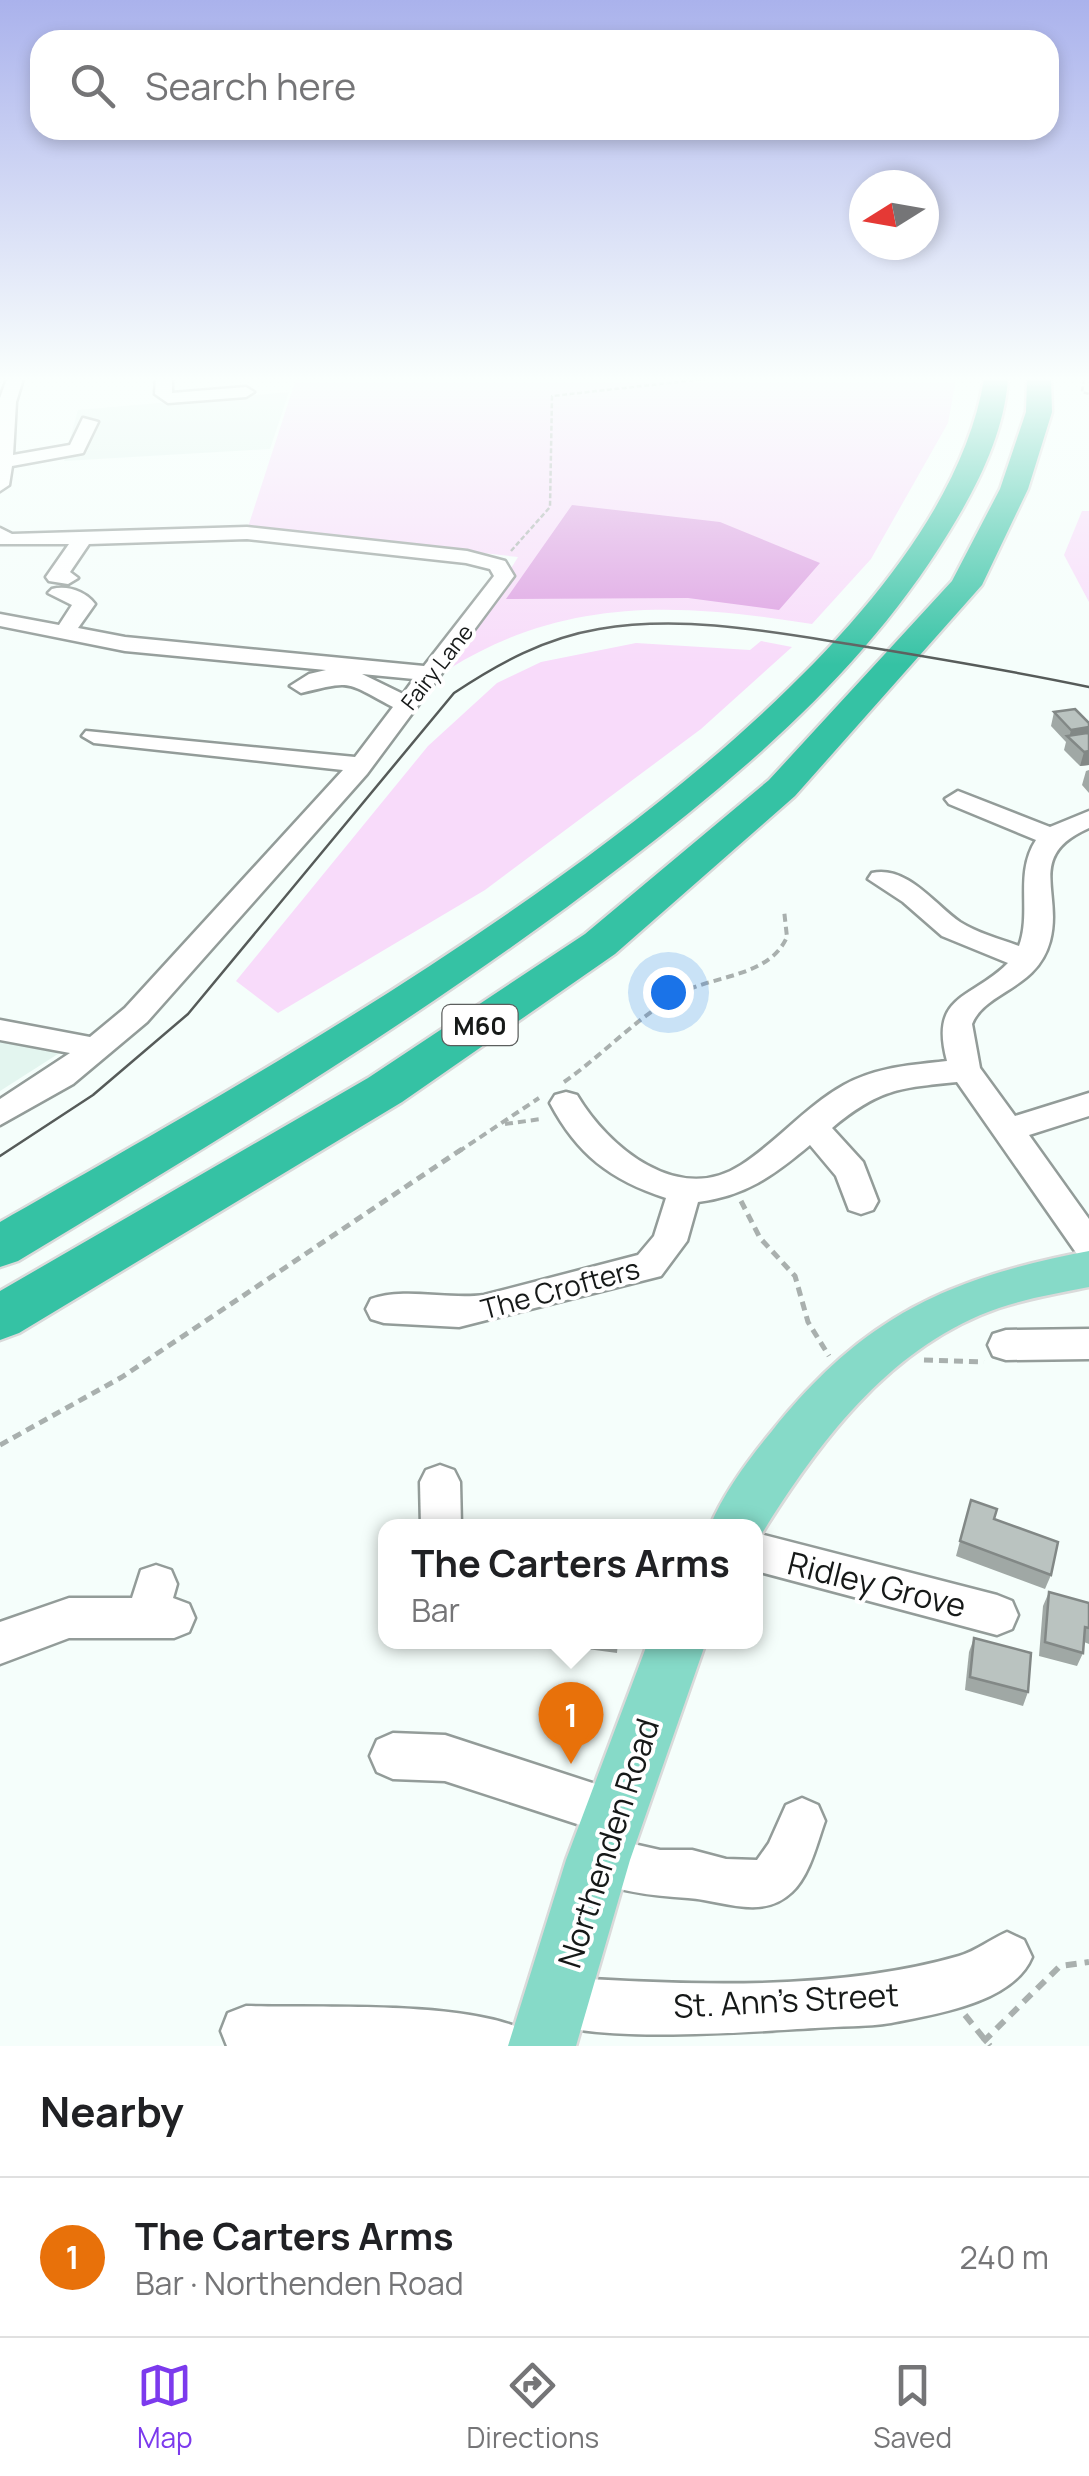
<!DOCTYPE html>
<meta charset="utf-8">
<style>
body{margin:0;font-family:Manrope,sans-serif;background:#f6f6f6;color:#202124}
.compass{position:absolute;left:849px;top:170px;width:90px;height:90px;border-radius:50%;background:#fff;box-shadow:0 5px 15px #0003;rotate:259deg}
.you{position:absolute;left:668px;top:992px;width:35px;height:35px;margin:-25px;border:8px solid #fff;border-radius:50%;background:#1a73e8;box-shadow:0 0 0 15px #1a73e833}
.badge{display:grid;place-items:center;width:65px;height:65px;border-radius:50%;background:#7c3aed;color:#fff;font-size:32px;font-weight:700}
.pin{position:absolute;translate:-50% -82px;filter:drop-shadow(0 2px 5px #0008)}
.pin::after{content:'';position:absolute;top:52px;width:35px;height:30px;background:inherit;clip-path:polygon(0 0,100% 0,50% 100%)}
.popup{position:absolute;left:378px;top:1519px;width:385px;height:130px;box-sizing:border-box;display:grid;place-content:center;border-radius:20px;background:#fff;filter:drop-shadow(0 2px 8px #0005);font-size:32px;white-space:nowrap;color:#757577}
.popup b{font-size:38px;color:#202124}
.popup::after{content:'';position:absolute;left:50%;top:100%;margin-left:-20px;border:20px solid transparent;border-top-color:#fff}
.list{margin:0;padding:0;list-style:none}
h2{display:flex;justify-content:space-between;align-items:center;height:130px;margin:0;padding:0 40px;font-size:42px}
h2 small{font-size:32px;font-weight:400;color:#757577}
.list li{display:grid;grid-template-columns:65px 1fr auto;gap:30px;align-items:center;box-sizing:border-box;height:160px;padding:0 40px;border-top:2px solid #e0e0e0}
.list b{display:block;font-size:38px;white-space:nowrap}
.list p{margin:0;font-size:32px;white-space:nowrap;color:#757577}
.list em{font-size:32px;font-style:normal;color:#757577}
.icon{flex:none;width:55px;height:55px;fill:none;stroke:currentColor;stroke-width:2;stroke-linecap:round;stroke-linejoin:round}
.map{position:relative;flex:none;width:1089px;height:2046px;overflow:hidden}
.search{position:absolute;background:#fff;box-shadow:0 5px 15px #0003;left:30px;right:30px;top:30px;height:110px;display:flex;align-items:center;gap:25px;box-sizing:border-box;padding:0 35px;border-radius:30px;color:#757577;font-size:38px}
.sheet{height:290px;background:#fff}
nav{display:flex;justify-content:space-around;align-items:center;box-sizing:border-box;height:140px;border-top:2px solid #e0e0e0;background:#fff;font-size:28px;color:#757577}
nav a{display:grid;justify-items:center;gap:5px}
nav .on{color:#7c3aed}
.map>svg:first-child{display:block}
.built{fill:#e3f5ef}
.green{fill:#f8dbfa}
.forest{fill:#dd9fe2}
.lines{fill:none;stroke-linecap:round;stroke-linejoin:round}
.minor-casing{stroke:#939c99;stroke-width:5}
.major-casing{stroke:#dadada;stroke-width:5}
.highway-casing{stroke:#dadada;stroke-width:5}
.path-far3{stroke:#a9b0ae;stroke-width:2.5;stroke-dasharray:5 2.5;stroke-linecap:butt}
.path-far2{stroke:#a9b0ae;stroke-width:4;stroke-dasharray:8 5;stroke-linecap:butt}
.path-far1{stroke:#a9b0ae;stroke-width:5;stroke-dasharray:9 6;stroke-linecap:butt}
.path{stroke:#a9b0ae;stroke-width:6;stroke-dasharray:11 8;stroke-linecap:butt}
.minor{fill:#fff;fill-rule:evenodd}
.major{fill:#86dac8;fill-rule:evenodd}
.highway{fill:#35c2a4;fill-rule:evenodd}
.tram{stroke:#565b59;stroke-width:2.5}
.wall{fill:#a0a8a5}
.shaded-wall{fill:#828886}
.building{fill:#bac3c0;stroke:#828886;stroke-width:2.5}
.labels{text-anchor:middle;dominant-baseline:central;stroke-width:8;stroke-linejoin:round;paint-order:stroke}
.far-street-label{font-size:22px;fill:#161918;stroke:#fff}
.shield{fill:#fff;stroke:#5c5e5d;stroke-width:2.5}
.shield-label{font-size:25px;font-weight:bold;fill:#161918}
.street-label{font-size:28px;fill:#161918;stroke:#fff}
.near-street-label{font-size:32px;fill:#161918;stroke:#fff}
</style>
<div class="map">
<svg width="1089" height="2046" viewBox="0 0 1089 2046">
<rect width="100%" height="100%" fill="#f5fefb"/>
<!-- built -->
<g class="built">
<polygon points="289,392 270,449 64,461 78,410"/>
<polygon points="0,1036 57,1045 61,1052 0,1091"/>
</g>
<!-- green -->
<g class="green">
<path d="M296 379H956L948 423 871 559 812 624C681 603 566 596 449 669L518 557 248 527Z"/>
<polygon points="1082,511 1089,511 1089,602 1064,555"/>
<polygon points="761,641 792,647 701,729 485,890 278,1013 236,981 428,746 497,683 541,662 636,643 750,650"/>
</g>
<!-- forest -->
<polygon class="forest" points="572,505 720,522 820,563 779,610 688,598 506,599"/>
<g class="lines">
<!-- minor casing -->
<g class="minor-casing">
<g id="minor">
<polygon points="7,379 23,379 16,402 13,455 70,445 83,418 98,422 83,453 12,466 9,485 0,491 0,398"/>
<polygon points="156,379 172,379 172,393 246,387 254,392 246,397 168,403 155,394"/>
<path d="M247 527 467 551 505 561 514 576 367 774 147 1022 73 1084 0 1125V1099L70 1053 0 1040V1020L90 1037 125 1008 343 770 94 743 82 736 86 731 355 757 393 707C345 682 354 680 301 693L290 686 309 674 326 670 125 651 0 626V614L59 625 72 605 48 593 52 589C67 585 85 591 95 604L78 628 125 637 424 666 494 576 490 569 466 563 247 539 89 544 70 572 78 578 68 584 49 581 46 577 69 544H0V528L12 534ZM362 674 414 679 403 694Z"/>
<path d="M958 791 1050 827 1089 811V828C1025 856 1063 892 1050 941 1037 990 985 991 972 1024L980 1068 1015 1116 1089 1093V1116L1029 1135 1089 1219V1258L1077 1254 957 1082C898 1088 879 1089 832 1128L863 1162 878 1201 873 1210 861 1214 849 1210 836 1176 810 1145C774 1175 746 1196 698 1202L687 1241 661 1276 459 1327 384 1323 371 1319 366 1309 371 1299C406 1287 448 1300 484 1295L638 1255 654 1236 666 1198C610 1180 577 1154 550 1103L555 1095 566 1092 577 1095C608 1147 678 1206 741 1165 777 1142 806 1106 844 1085 876 1067 912 1065 947 1061 929 994 971 1000 1008 963L942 936 903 902 868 879 872 873C907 865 935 905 960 922 977 933 1000 939 1019 946 1032 911 1014 874 1036 840L949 804 945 799Z"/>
<polygon points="1089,1329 1089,1359 1006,1360 993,1356 988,1345 993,1334 1006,1330"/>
<polygon points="440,1465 454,1470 460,1482 461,1526 421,1526 420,1482 426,1470"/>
<polygon points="756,1533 997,1595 1012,1601 1018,1615 1012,1629 997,1635 756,1571"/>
<polygon points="156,1565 171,1570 177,1584 173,1598 189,1604 195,1618 189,1632 174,1638 69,1638 0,1664 0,1622 69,1598 132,1598 141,1570"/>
<polygon points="393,1733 445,1735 614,1790 630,1797 637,1813 630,1829 614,1836 445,1781 393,1779 377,1772 370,1756 377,1740"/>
<path d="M802 1798 818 1805 825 1821C817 1843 810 1875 792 1892 762 1921 722 1900 688 1898 651 1896 616 1891 581 1877L574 1860 581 1843 598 1836 660 1850H692L726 1859 757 1860 769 1843 786 1805Z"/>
<path d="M1007 1932 1024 1940 1032 1957C1013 2003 936 2014 891 2023 867 2027 840 2026 815 2028 748 2032 597 2044 539 2020L532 2002 539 1984 557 1977C686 1985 834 1992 959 1956 976 1951 991 1939 1007 1932Z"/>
<path d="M246 2006C320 2008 455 2001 520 2028L528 2046H227L221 2031 228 2013Z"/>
</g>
</g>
<!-- major casing -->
<g class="major-casing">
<g id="major">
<path d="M1089 1251V1287C1059 1293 1028 1298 999 1308 888 1346 815 1447 756 1543V1526H710C724 1492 749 1459 772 1431 864 1316 948 1278 1089 1251Z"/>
<polygon points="648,1642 706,1642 630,1860 576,2046 508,2046 566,1860"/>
</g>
</g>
<!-- highway casing -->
<g class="highway-casing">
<g id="highway">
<path d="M984 379H1008C1004 433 978 485 949 532 867 667 748 769 624 864 432 1012 225 1136 18 1261L0 1267V1222C275 1064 929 712 984 379Z"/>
<polygon points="1027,379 1051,379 1052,412 1028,489 982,585 795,796 615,954 402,1102 19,1333 0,1340 0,1291 368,1078 585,934 769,780 952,581 1000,489 1026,412"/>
</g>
</g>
<!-- path-far3 -->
<g class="path-far3">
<polyline points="1084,379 1082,392 1089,394"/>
<polyline points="511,551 550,507 552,396 705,379"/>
</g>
<!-- path-far2 -->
<g class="path-far2">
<path d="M564 1082C604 1054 638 1016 681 993 715 975 769 977 787 937L784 910"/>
<polyline points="505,1124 541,1119"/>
<polyline points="458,1152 539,1098"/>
</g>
<!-- path-far1 -->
<g class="path-far1">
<polyline points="741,1201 760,1238 795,1276 808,1322 829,1356"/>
<polyline points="924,1360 984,1362"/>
<polyline points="0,1445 122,1377 462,1149"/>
</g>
<!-- path -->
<g class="path">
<polyline points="965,2015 990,2046"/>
<polyline points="983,2042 1060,1966 1089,1962"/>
</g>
<!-- minor -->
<use href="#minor" class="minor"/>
<!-- major -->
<use href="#major" class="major"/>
<!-- highway -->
<use href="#highway" class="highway"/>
<!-- tram -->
<path class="tram" d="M0 1156 93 1095 188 1014 454 693C499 663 545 638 599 629 682 615 767 631 849 644 929 657 1009 670 1089 687"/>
</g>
<!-- wall -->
<g class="wall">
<polygon points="1054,712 1089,727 1089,765 1080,766 1064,750 1066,742 1051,726"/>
<polygon points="1089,770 1089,793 1082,785 1086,771"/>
<polygon points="971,1500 994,1519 1051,1575 1045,1589 956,1556"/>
<polygon points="1049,1592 1089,1603 1089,1644 1084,1642 1083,1653 1077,1666 1039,1656 1043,1606"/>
<polygon points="974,1638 1028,1692 1023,1706 965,1690 969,1652"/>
<polygon points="565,1642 618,1642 617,1653 565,1646"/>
</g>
<!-- shaded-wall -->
<g class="shaded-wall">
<polygon points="1089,727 1089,740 1069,738 1071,730"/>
<polygon points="1089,751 1089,765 1080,766 1084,752"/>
</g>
<!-- building -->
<g class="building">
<polygon points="1075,709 1089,723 1089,727 1071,730 1054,712"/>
<polygon points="1087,733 1089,734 1089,751 1084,752 1067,736"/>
<polygon points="971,1500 997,1509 994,1519 1058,1542 1051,1575 960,1541"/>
<polygon points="1049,1592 1089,1603 1089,1628 1085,1627 1083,1653 1045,1642"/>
<polygon points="974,1638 1031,1653 1028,1692 970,1677"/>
</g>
<!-- sky -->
<linearGradient id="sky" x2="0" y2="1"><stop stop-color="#aab2ec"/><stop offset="0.57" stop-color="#fafffd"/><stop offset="1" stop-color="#fafffd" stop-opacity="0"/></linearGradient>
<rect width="1089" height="665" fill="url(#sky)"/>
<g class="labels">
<!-- far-street labels -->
<g class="far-street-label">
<text transform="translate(437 667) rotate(-52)">Fairy Lane</text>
</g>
<!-- shield labels -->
<rect class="shield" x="442.5" y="1005" width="75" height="40" rx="8"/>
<g class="shield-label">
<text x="480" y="1025">M60</text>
</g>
<!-- street labels -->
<g class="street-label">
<text transform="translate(560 1288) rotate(-15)">The Crofters</text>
</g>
<!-- near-street labels -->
<g class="near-street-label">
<text transform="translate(877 1584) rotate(14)">Ridley Grove</text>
<text transform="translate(608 1843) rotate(-72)">Northenden Road</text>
<text transform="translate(786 2000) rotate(-3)">St. Ann's Street</text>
</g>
</g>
</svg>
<svg class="compass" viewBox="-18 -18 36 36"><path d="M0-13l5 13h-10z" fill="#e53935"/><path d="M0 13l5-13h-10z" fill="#757577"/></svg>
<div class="you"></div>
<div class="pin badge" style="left:571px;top:1764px;background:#e8710a">1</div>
<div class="popup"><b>The Carters Arms</b>Bar</div>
<div class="search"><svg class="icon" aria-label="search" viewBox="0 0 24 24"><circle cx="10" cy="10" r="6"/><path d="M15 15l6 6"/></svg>Search here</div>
</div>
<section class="sheet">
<h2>Nearby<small></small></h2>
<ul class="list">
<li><span class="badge" style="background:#e8710a">1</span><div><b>The Carters Arms</b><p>Bar · Northenden Road</p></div><em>240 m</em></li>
</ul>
</section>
<nav>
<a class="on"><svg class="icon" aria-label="map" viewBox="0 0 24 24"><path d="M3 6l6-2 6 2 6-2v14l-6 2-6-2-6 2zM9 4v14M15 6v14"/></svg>Map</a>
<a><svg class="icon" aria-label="directions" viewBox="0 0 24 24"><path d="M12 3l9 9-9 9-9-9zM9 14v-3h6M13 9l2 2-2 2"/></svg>Directions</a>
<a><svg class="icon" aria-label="saved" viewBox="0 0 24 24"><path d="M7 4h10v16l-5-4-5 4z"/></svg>Saved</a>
</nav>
